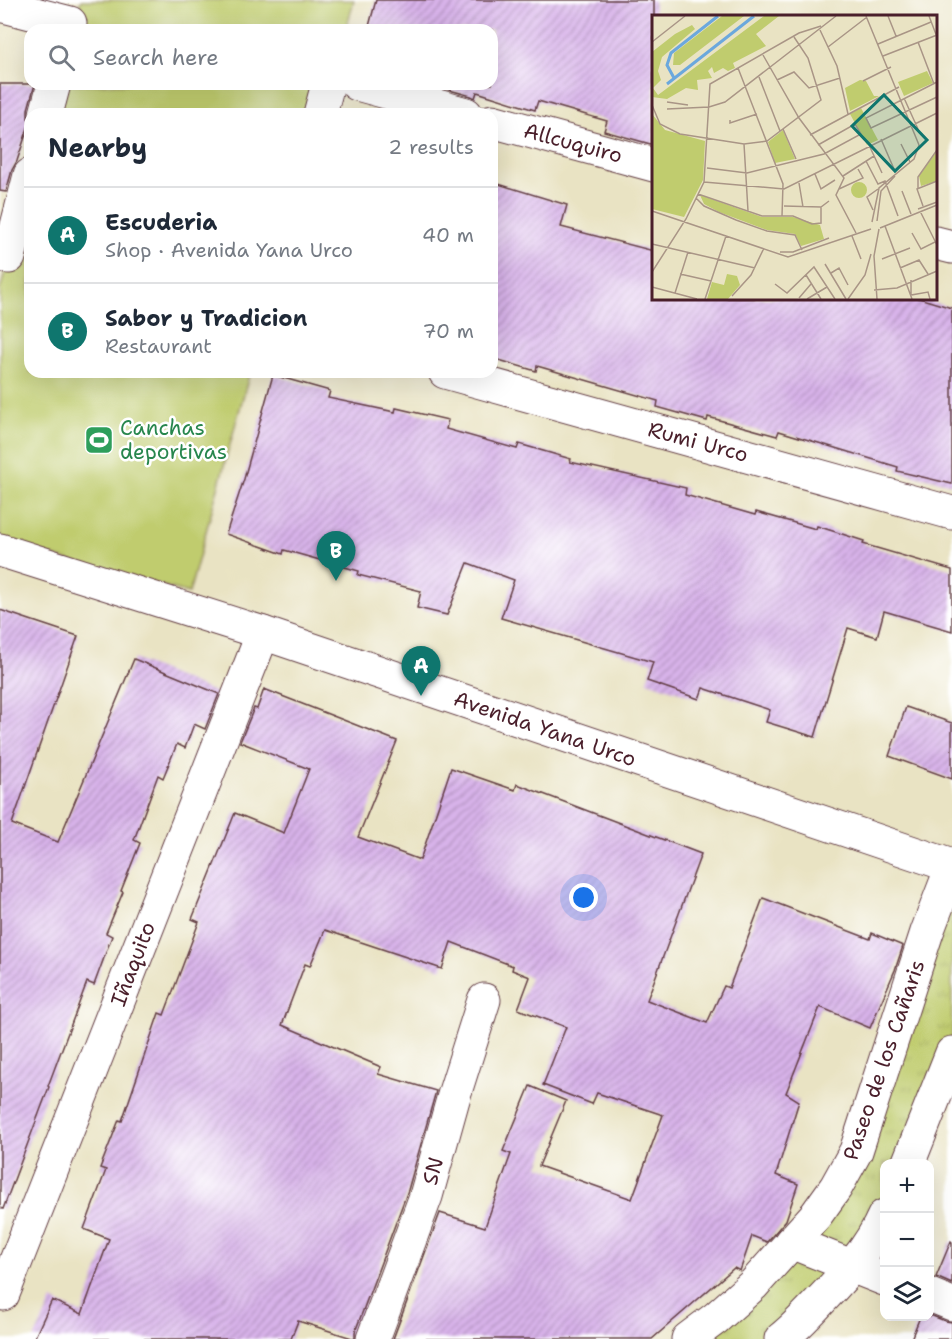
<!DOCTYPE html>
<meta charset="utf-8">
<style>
body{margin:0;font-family:"Shantell Sans",sans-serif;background:#f6f6f7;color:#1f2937}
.controls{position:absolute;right:18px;bottom:18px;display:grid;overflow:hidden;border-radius:12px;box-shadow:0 6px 24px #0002}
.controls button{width:54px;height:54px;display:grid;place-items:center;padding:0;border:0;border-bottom:2px solid #e0e1e3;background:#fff;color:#1f2937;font:30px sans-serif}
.you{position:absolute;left:584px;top:898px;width:21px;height:21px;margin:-15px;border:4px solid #fff;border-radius:50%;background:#1a73e8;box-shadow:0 0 0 9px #1a73e833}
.badge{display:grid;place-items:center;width:39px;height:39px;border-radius:50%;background:#0f766e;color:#fff;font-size:20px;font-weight:700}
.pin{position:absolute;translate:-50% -50px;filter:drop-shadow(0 2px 3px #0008)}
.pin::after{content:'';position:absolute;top:32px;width:21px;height:18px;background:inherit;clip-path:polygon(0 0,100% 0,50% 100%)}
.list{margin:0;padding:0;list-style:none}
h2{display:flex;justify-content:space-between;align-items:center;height:78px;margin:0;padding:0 24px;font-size:26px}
h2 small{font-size:20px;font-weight:400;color:#747a83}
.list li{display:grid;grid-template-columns:39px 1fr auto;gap:18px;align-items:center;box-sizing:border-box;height:96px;padding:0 24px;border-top:2px solid #e0e1e3}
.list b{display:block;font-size:22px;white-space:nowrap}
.list p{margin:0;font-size:20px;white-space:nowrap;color:#747a83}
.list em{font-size:20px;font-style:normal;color:#747a83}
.icon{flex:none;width:33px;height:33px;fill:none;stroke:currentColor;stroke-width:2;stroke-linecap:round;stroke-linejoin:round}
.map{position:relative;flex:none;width:952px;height:1339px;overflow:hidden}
.search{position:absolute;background:#fff;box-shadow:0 6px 24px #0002;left:24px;top:24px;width:474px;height:66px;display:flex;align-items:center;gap:15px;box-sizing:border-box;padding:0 21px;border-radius:18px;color:#747a83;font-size:22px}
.panel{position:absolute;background:#fff;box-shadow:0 6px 24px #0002;left:24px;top:108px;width:474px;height:270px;border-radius:18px}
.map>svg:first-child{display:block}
.grass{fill:url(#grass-tufts);stroke:#85764c;stroke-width:1.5}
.green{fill:#c0cc6e;stroke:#85764c;stroke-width:1.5}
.building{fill:url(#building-hatch)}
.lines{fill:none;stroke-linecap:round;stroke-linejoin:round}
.minor-casing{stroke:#623c42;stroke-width:35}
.tertiary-casing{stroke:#623c42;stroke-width:35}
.secondary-casing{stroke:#623c42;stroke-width:35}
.minor{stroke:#fff;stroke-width:33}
.tertiary{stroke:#fff;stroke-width:33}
.secondary{stroke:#fff;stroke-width:33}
.labels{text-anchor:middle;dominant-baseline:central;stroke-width:5;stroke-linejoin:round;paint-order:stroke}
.street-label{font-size:21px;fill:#4a1f2b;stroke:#fff}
.leisure-label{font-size:21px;fill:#27864d;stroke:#fff;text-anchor:start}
.inset-river{fill:none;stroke:#6ba8dd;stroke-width:3}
.inset-road{fill:none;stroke:#a99586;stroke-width:1.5}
.view{fill:#0f766e;fill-opacity:0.15;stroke:#0f766e;stroke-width:3}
.inset-edge{fill:none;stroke:#4a1f2b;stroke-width:3}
</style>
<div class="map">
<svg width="952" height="1339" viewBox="0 0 952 1339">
<defs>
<pattern id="grass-tufts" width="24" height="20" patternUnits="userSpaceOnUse" patternTransform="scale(1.5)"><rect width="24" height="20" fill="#c0cc6e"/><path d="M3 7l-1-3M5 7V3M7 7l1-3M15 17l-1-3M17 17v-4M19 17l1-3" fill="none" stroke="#a6af5f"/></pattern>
<pattern id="building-hatch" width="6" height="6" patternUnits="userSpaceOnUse" patternTransform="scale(1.5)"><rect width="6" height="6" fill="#d8b3ea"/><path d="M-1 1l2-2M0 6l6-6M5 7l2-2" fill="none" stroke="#b191be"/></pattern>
</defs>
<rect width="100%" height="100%" fill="#fff"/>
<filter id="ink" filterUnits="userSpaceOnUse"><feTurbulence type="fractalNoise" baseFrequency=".0167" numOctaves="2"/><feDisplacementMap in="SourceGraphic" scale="12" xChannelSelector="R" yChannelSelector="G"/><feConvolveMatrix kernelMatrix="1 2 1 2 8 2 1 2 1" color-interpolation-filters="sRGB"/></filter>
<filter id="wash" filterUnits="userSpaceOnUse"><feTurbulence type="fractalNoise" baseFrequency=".008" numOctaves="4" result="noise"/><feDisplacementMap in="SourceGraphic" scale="24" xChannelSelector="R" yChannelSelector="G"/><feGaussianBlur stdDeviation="1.35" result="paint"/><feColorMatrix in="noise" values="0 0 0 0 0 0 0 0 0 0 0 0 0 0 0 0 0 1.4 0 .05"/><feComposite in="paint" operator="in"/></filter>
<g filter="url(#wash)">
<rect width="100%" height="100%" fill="#e9e3c3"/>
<!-- grass -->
<g class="grass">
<polygon points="952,885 952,1037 901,1163 884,1164 884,1200 853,1254 791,1231 828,1184"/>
<polygon points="791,1242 853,1267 781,1339 688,1339"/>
</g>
<!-- green -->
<g class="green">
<polygon points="81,0 354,0 346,30 73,30"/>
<polygon points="58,84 331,84 322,114 49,114"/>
<polygon points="30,182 30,372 250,372 189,593 0,542 0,290"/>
</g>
<g id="blocks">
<!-- building -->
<g class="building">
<polygon points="376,0 654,0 654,145 604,131 607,121 538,101 535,110 477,92 475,98 471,96 428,84 492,84 492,30 368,30"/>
<polygon points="0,84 35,84 28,109 28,118 30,122 17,161 12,170 6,192 0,191"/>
<polygon points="492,182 567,205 561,227 654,251 654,298 919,298 952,308 952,484 897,471 898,467 779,431 777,436 708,417 707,421 657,407 658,401 537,366 536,371 492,358"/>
<polygon points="273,375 330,391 328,398 395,412 396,408 448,420 446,429 517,449 519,444 571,459 570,462 686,488 685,495 755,515 756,512 816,529 817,526 864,541 863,544 952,570 952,631 884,611 877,637 848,628 815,737 766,722 770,710 703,688 699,699 647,681 653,662 501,618 514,580 468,563 447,615 417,608 421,591 358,575 359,571 284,550 283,554 226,534 244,479"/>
<polygon points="0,610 78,636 12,824 58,842 134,659 219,694 205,729 194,724 185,748 177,744 163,778 158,775 134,840 140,843 121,891 123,892 106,933 112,936 94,985 87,982 48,1086 49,1087 3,1209 0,1208"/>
<polygon points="264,689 397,741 358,837 420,860 451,768 515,790 517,784 701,854 647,1000 707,1023 724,986 729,988 763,898 870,939 872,933 903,946 895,970 870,1028 820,1007 786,1093 799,1101 776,1175 798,1184 786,1220 767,1242 752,1236 740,1271 734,1268 652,1339 393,1339 440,1213 485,1227 511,1154 503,1151 530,1086 566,1101 539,1166 632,1199 663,1115 597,1093 592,1104 543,1085 566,1027 518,1009 530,977 512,970 513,966 451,942 442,969 325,930 310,966 305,964 282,1025 381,1067 378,1074 436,1091 408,1190 355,1332 355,1339 298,1321 291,1339 34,1339 52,1300 82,1314 109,1239 84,1229 106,1170 100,1168 119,1120 122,1121 159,1013 164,1015 199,922 192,919 235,813 284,833 309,769 240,742 254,708 257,709"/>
<polygon points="906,707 952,723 952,779 889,756"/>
<polygon points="951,1241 952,1242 952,1284 936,1277"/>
<polygon points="930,1315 945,1321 952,1322 952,1339 911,1339 920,1317 930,1317"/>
</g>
</g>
</g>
<g filter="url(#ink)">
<use href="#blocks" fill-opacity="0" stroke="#623c42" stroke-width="1.5"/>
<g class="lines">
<!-- minor casing -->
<g class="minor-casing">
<g id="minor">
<polyline points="0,5 70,23 68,30"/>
<polyline points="357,84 466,114"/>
<polyline points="46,114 54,84"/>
<polyline points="320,114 328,84"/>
<polyline points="492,121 654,165"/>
<polyline points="936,243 952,247"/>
<polyline points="0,254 9,257 30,175"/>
<polyline points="445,372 952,513"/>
<polyline points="791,1242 884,1279"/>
<polyline points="3,1294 263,633"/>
<polyline points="930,1295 952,1304"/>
<polyline points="373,1339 426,1196 455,1092 484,1000"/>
</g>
</g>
<!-- tertiary casing -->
<g class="tertiary-casing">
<polyline id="tertiary" points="0,550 263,633 952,866"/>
</g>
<!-- secondary casing -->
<g class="secondary-casing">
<g id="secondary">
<polyline points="908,1164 952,1053"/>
<polyline points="688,1339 716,1318 753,1285 816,1215 836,1187 856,1151 927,932 952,867"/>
<path d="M781 1339C796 1327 809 1313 822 1299 846 1274 870 1248 884 1216"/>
</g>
</g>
<!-- minor -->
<use href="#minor" class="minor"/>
<!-- tertiary -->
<use href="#tertiary" class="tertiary"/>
<!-- secondary -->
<use href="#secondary" class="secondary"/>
</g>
</g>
<!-- icons -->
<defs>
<g id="stadium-square" transform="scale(1.5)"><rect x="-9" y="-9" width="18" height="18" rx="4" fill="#2e9e5b" stroke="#fff"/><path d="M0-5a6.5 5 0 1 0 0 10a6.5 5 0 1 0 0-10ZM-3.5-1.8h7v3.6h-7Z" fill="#fff"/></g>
</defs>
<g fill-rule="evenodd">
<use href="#stadium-square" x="99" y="440"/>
</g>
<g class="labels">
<!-- street labels -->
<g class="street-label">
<text transform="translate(573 143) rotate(15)">Allcuquiro</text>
<text transform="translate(698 442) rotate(15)">Rumi Urco</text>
<text transform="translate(545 729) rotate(19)">Avenida Yana Urco</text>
<text transform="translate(133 964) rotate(-69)">Iñaquito</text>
<text transform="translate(884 1060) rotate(-71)">Paseo de los Cañaris</text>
<text transform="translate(433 1171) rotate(-74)">SN</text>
</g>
<!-- leisure labels -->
<g class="leisure-label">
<text x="120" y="428">Canchas<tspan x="120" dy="24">deportivas</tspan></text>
</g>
</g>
<!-- overview -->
<g transform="translate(652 15)">
<rect width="285" height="285" fill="#e9e3c3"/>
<path d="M70 1H92L28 50H21L22 38ZM112 1H127L104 19 114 31 81 48 83 53 76 56 71 53 62 58 60 52 56 56 60 63 45 65 46 75 34 73 15 84 0 82V37L23 19 40 10 43 14 10 42 6 56 9 65 1 73 6 80Z" fill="#c0cc6e"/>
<path d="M0 99 13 115 53 126 51 165 32 202 0 194Z" fill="#c0cc6e"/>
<path d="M275 56 281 68 252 81 246 67ZM208 65 214 66 222 81H227L198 96 193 73ZM209 93 226 125 215 130 198 99ZM131 115 143 144 123 148 116 127ZM285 136V166L269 171 267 161ZM199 175a8 8 0 1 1 16 0a8 8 0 1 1-16 0ZM48 180 110 202H141L168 210 172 224 149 231 143 219 115 215 67 197 52 189ZM75 259 85 261 88 270 76 284H55L60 267 72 270Z" fill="#c0cc6e"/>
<path class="inset-river" d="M22 63 15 50 19 38 66 1M15 69 102 1"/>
<path class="inset-road" d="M214 1 267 130 262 144 227 173 220 207M236 1 244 21M277 1 285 22M168 15 185 51 196 99M0 27 33 1M266 27 282 69M226 29 279 7M176 32 215 2M111 40 147 103 192 163 184 180 204 218M231 41 285 20M86 53 131 169 130 201M107 62 128 116M125 65 142 57 157 73 188 63M211 66 239 52M285 67 214 103 219 113 285 82M252 83 266 114M15 87 36 90M0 90 8 109 28 119 92 129 115 126 169 85 156 43 142 22M15 94 57 92 73 87 184 1M78 105V108L105 99M131 114 144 144M158 120 247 72M229 124 242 154M92 129 96 196M249 129 258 147M217 130 230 158M214 146 226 169 233 166 246 201M55 153 95 158 172 139 209 119 203 109 166 130M163 159 169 174 183 165M191 161 222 141M52 167 132 174 285 98M147 168 151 192M266 173V162L285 135M187 174 211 163 206 154M250 176 259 199M46 179 110 201H141L160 209 169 208V192M44 183 52 191 84 205 115 216 143 220 150 235M132 191 169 192 177 186M271 191 265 174 285 166M266 194 285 187M221 195 215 182 226 174M0 196 136 242 219 214M268 196 285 230M225 206 229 176 243 161M233 211 260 284M228 213 285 190M260 218 269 234 283 227M200 221 209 244M0 229 103 253M128 237H141L177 223M230 244 258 233M173 249 194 284M248 253 267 245 276 259M0 257 34 204 52 167 58 69 147 18 169 11M179 258 187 253 196 270M28 259 59 266M154 260 169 284M259 265V280L276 277 278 284M123 269 135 278 162 252 183 284M0 272 45 284M222 275 245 273 285 256M23 278 36 237M80 281 99 260 112 233M147 283 159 269M53 284 74 221M155 284 175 272M196 284 213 260 219 239M225 284 222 241 227 214"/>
<path class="view" d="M232 80 275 125 243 156 200 111Z"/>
<rect width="285" height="285" class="inset-edge"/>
</g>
</svg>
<div class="controls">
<button>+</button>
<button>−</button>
<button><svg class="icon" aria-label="layers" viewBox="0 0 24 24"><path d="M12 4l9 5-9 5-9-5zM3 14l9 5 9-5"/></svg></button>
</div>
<div class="you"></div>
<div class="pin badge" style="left:421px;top:696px">A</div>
<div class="pin badge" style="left:336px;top:581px">B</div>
<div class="search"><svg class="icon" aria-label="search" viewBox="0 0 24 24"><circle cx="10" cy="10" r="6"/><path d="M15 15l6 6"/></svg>Search here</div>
<section class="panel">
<h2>Nearby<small>2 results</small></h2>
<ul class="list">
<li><span class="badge">A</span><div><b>Escuderia</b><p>Shop · Avenida Yana Urco</p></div><em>40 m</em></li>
<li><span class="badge">B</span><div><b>Sabor y Tradicion</b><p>Restaurant</p></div><em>70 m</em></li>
</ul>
</section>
</div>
